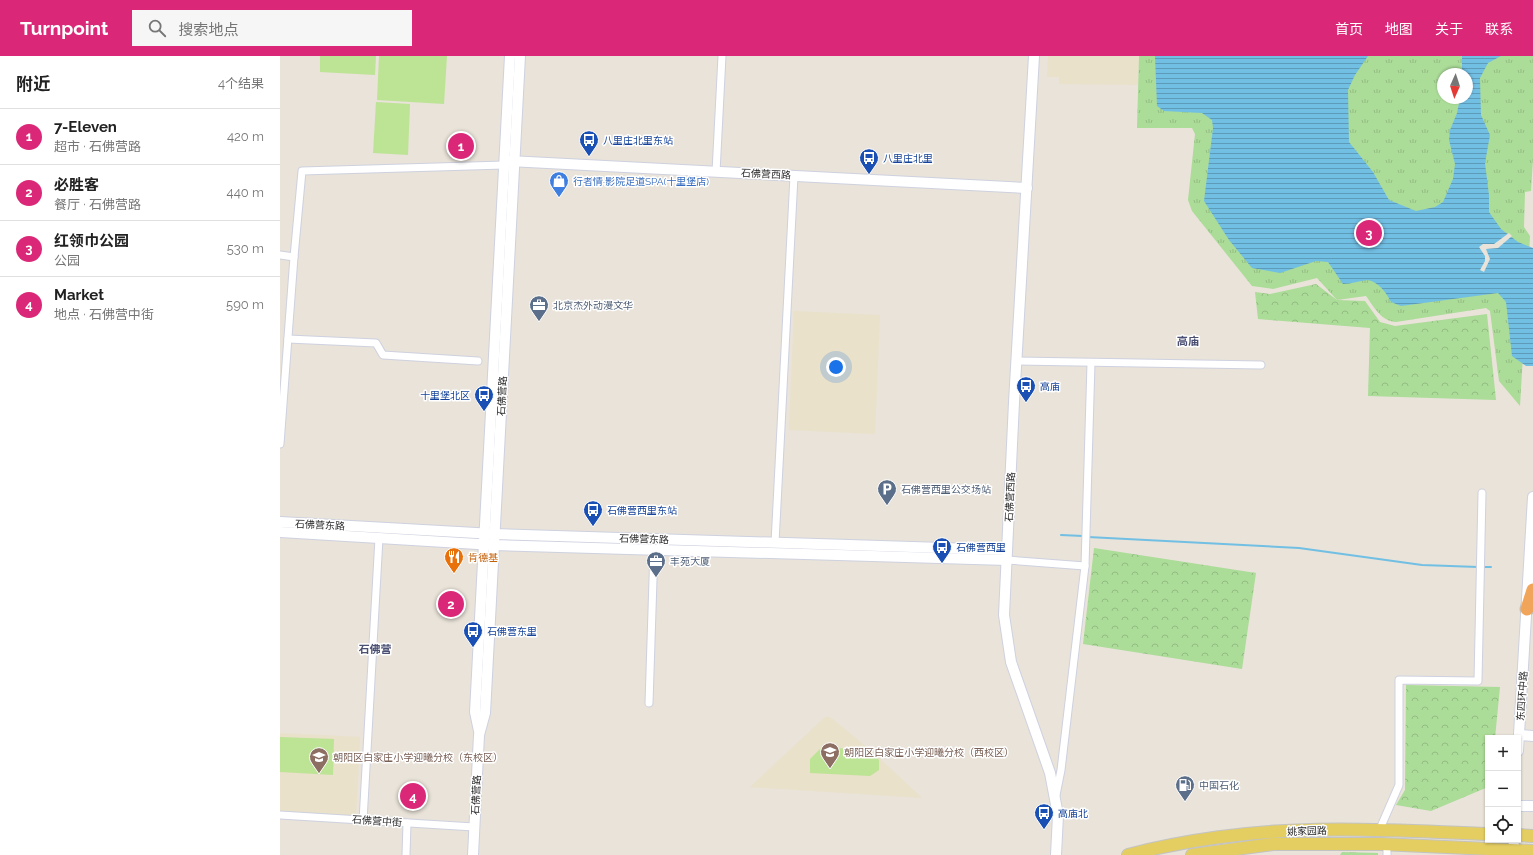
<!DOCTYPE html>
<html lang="zh">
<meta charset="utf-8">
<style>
body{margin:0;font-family:Raleway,"Noto Sans SC",sans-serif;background:#f6f6f6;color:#222}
.controls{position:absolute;right:12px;bottom:12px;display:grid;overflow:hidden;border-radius:0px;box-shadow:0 1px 3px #0004}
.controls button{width:36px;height:36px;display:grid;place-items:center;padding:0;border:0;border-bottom:1px solid #e0e0e0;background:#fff;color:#222;font:20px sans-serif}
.compass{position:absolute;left:1157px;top:12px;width:36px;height:36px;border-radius:50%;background:#fff;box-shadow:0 1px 3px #0004;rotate:183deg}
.you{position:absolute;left:556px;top:311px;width:14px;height:14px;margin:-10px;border:3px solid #fff;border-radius:50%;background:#1a73e8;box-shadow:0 0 0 6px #1a73e833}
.badge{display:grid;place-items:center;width:26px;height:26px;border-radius:50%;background:#db2777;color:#fff;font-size:13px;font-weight:700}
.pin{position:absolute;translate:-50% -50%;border:2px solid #fff;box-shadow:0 1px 4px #0006}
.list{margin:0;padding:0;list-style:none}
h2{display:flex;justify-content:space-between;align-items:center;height:52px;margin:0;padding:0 16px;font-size:17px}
h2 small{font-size:13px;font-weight:400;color:#767676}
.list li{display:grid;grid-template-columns:26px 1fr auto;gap:12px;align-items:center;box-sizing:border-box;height:56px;padding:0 16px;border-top:1px solid #e0e0e0}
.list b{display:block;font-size:15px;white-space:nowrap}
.list p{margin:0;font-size:13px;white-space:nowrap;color:#767676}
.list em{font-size:13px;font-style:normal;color:#767676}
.icon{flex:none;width:22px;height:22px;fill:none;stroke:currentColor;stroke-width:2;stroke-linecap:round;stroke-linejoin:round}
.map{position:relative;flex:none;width:1253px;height:799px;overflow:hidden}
header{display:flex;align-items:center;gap:24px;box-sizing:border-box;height:56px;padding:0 20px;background:#db2777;color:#fff}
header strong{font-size:19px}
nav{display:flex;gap:22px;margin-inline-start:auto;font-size:14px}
.search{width:280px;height:36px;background:#f6f6f6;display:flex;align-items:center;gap:10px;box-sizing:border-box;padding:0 14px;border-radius:0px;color:#767676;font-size:15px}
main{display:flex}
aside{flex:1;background:#fff}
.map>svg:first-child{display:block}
.education{fill:#e9e1c9}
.forest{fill:url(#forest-crowns)}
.park{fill:url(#park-tufts);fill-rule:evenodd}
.pitch{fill:#bde395}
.water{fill:url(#water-rules)}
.pier{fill:#e9e3d9}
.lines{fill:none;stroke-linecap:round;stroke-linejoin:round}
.stream{stroke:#72bfe4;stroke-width:2}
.street-casing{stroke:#ced1df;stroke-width:9}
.secondary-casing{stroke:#ced1df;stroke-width:12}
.primary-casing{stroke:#c3c3c3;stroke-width:14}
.highway-casing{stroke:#c3c3c3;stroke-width:15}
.street{stroke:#fff;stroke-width:7}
.secondary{stroke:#fff;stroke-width:10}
.primary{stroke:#e5ce61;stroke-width:12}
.highway{stroke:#f1a55b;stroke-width:13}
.labels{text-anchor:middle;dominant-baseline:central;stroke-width:3;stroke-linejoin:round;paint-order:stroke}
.transit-label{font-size:10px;fill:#164399;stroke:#fff;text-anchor:start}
.street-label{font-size:10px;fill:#272727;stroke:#fff}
.shop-label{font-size:10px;fill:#366cbe;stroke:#fff;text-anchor:start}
.service-label{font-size:10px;fill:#4e5e75;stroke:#fff;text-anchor:start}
.food-label{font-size:10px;fill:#c56008;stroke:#fff;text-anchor:start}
.education-label{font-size:10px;fill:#785e54;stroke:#fff;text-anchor:start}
.neighbourhood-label{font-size:11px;font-weight:bold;fill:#4b5073;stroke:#fff}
</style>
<header>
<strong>Turnpoint</strong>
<div class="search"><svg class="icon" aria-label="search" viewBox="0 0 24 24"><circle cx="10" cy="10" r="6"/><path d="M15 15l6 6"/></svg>搜索地点</div>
<nav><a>首页</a><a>地图</a><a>关于</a><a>联系</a></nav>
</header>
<main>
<aside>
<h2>附近<small>4个结果</small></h2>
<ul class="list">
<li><span class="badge">1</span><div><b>7-Eleven</b><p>超市 · 石佛营路</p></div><em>420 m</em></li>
<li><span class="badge">2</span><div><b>必胜客</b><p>餐厅 · 石佛营路</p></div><em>440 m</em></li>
<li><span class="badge">3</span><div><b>红领巾公园</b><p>公园</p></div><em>530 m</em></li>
<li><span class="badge">4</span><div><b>Market</b><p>地点 · 石佛营中街</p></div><em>590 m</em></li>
</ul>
</aside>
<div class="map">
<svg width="1253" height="799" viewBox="0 0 1253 799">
<defs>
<pattern id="forest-crowns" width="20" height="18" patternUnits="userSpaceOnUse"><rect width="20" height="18" fill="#abdc98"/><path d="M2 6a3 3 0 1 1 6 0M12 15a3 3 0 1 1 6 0" fill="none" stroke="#93bd83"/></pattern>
<pattern id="park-tufts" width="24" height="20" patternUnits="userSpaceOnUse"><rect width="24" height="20" fill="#abdc98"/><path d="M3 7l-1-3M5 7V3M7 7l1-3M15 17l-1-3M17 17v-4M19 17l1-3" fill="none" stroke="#93bd83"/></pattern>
<pattern id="water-rules" width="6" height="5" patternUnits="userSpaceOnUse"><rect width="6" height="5" fill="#72bfe4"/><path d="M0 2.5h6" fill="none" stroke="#5e9bb9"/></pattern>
</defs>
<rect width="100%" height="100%" fill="#e9e3d9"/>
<!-- education -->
<g class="education">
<polygon points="768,0 859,0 858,29 779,28 779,21 767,21"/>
<polygon points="514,255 600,259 595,378 509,374"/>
<polygon points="545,661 550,661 593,696 642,742 470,731"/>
<polygon points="0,677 80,681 76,760 0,756"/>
</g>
<!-- forest -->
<g class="forest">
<polygon points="1036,228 1057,244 1085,245 1100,266 1115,270 1207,258 1216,344 1088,340 1090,272 978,263 975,236 990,238"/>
<polygon points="814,492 976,517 962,613 803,588"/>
<polygon points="1126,629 1220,631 1215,682 1208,682 1208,731 1151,755 1116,749 1125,734"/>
</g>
<!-- park -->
<g class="park">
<path d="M859 0H1253V103L1251 135 1245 136 1244 171 1250 180 1240 350 1219 325 1210 255 1206 252 1116 266C1101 265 1094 251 1086 240L1057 244 1037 222 993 233 972 230 912 155 908 144 915 78 912 72H857ZM1163 18H1187V42H1163Z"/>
<polygon points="1062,796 1098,797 1098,799 1060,799"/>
</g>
<!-- pitch -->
<g class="pitch">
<polygon points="40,0 96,0 95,19 40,16"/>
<polygon points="99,0 167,0 164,48 97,44"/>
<polygon points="96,46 130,48 128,99 93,97"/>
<polygon points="0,681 54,683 53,719 0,716"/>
<polygon points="542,691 587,694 599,704 599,714 590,720 530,717 530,703"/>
</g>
<!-- water -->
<path class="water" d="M875 0H1088L1075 19 1068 34 1069 86 1093 116 1109 144 1136 155 1155 151 1163 146 1173 123 1175 108 1169 84 1170 74 1177 57 1180 42H1187V18H1182V0H1221L1208 7 1200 22 1201 59 1210 79 1205 107 1209 139V156L1221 173 1238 186 1253 192V310H1246L1232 300 1226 246 1218 237 1121 250 1111 246C1107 238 1099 226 1088 224 1084 224 1070 228 1063 228L1048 206 1036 205 1000 217 972 212 949 184 924 145 933 72 932 64 922 57 884 55 877 50Z"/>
<!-- pier -->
<polygon class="pier" points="1229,177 1232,180 1218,192 1206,193 1210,203 1204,216 1200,214 1205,205 1205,200 1199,191 1203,188 1214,188"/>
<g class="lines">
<!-- stream -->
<g class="stream">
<polyline points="781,479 803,480"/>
<polyline points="808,481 1019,492 1142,509 1198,511"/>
<polyline points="1202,511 1211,511"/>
</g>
<!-- street casing -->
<g class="street-casing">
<g id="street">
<polyline points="436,116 442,0"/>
<polyline points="0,199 14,201"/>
<polyline points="8,283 96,287 103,299 198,305"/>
<polyline points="737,305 981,309"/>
<polyline points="0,388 14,201 22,115 224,109"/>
<polyline points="495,487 514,120"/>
<polyline points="727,504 805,510"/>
<polyline points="369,647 374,493"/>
<polyline points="776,739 781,714 805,510 811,307"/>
<polyline points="0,759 194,771"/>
<polyline points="83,765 99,482"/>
<polyline points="1099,775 1119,729 1119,624 1198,625 1202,437"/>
<polyline points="126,799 127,767"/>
<polyline points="1107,799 1107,789"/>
</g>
</g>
<!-- secondary casing -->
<g class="secondary-casing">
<g id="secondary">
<polyline points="754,0 734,346 724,559 731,606 770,717 778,759 776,799"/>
<polyline points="229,105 747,132"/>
<polyline points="0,466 214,478 727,494"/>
<polyline points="0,476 214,489 727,504"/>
<polyline points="199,675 195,656 230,0"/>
<polyline points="1239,679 1253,680"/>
<polyline points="1238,695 1253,441"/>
<polyline points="1238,750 1253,750"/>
<polyline points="193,799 199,679 205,657 240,0"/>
<polyline points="1233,799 1234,784"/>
</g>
</g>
<!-- primary casing -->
<g class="primary-casing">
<g id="primary">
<polyline points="1238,779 1253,780"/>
<path d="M848 799C905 784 972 775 1031 774 1090 772 1149 776 1208 778"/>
<polyline points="912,799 993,788 1101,788 1253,795"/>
</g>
</g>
<!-- highway casing -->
<g class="highway-casing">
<polyline id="highway" points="1247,553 1253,534"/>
</g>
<!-- street -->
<use href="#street" class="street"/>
<!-- secondary -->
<use href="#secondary" class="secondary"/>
<!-- primary -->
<use href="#primary" class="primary"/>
<!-- highway -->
<use href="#highway" class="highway"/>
</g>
<!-- icons -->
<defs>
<g id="bus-pin" transform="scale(1)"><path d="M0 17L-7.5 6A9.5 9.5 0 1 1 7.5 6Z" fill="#1a4fb4" stroke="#fff"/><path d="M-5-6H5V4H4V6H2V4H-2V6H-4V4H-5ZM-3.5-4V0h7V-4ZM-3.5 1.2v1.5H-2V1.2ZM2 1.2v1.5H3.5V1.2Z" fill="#fff"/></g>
<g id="shop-pin" transform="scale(1)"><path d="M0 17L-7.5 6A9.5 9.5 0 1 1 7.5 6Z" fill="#3f7fe0" stroke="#fff"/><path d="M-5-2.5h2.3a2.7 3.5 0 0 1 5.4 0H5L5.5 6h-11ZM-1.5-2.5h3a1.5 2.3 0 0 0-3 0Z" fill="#fff"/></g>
<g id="office-pin" transform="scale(1)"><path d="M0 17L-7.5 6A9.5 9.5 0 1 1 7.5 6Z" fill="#5c6f8a" stroke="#fff"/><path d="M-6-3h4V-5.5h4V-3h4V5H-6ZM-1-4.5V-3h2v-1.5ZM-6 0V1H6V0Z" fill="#fff"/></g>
<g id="parking-pin" transform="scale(1)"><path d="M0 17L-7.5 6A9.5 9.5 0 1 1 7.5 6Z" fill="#5c6f8a" stroke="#fff"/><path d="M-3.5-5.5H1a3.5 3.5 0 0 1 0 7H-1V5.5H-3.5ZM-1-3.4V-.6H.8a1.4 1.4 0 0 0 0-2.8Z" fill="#fff"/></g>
<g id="restaurant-pin" transform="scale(1)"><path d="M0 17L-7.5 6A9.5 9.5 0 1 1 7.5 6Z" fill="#e8710a" stroke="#fff"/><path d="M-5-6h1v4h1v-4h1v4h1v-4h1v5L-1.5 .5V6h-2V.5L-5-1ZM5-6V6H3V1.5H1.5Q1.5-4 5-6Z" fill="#fff"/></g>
<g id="school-pin" transform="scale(1)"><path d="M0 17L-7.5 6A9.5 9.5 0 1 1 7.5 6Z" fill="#8d6e63" stroke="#fff"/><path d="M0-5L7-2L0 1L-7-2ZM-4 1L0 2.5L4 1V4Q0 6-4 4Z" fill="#fff"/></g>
<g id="fuel-pin" transform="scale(1)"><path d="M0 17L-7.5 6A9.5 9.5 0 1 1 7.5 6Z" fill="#5c6f8a" stroke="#fff"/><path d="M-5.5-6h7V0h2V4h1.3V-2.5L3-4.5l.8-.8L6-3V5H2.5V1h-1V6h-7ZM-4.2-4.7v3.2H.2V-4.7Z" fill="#fff"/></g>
</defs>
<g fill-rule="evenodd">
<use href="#bus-pin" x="309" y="84"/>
<use href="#bus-pin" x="589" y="102"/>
<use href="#shop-pin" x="279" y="125"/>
<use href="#office-pin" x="259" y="249"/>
<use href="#bus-pin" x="746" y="330"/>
<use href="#bus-pin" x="204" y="339"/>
<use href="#parking-pin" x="607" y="433"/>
<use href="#bus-pin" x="313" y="454"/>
<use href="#bus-pin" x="662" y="491"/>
<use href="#restaurant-pin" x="174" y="501"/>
<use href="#office-pin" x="376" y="505"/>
<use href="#bus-pin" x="193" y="575"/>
<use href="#school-pin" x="550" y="696"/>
<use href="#school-pin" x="39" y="701"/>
<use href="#fuel-pin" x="905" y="729"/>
<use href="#bus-pin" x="764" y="757"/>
</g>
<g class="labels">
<!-- transit labels -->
<g class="transit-label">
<text x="323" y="84">八里庄北里东站</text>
<text x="603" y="102">八里庄北里</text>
<text x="760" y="330">高庙</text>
<text x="190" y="339" text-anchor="end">十里堡北区</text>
<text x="327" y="454">石佛营西里东站</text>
<text x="676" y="491">石佛营西里</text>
<text x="207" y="575">石佛营东里</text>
<text x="778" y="757">高庙北</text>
</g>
<!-- street labels -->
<g class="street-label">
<text transform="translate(486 118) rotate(3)">石佛营西路</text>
<text transform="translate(222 340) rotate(-87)">石佛营路</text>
<text transform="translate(730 441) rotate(-87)">石佛营西路</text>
<text transform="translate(40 469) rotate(3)">石佛营东路</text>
<text transform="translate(364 483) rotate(2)">石佛营东路</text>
<text transform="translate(1242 640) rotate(-86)">东四环中路</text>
<text transform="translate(196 739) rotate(-87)">石佛营路</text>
<text transform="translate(97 765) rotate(4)">石佛营中街</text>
<text transform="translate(1027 775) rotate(-2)">姚家园路</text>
</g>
<!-- shop labels -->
<g class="shop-label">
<text x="293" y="125">行者情·影院足道SPA(十里堡店)</text>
</g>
<!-- service labels -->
<g class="service-label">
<text x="273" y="249">北京杰外动漫文华</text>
<text x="621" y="433">石佛营西里公交场站</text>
<text x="390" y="505">丰苑大厦</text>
<text x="919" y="729">中国石化</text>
</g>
<!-- food labels -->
<g class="food-label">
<text x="188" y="501">肯德基</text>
</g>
<!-- education labels -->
<g class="education-label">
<text x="564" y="696">朝阳区白家庄小学迎曦分校（西校区）</text>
<text x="53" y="701">朝阳区白家庄小学迎曦分校（东校区）</text>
</g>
<!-- neighbourhood labels -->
<g class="neighbourhood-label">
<text x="908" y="285">高庙</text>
<text x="95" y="593">石佛营</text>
</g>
</g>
</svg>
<div class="controls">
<button>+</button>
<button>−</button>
<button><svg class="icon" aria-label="locate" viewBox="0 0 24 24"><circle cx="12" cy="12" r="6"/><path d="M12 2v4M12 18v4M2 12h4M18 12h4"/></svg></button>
</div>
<svg class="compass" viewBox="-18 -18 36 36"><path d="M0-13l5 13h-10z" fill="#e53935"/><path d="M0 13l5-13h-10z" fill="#767676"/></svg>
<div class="you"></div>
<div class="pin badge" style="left:181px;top:90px">1</div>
<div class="pin badge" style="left:171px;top:548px">2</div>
<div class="pin badge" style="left:1089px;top:177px">3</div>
<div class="pin badge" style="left:133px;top:740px">4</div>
</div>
</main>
